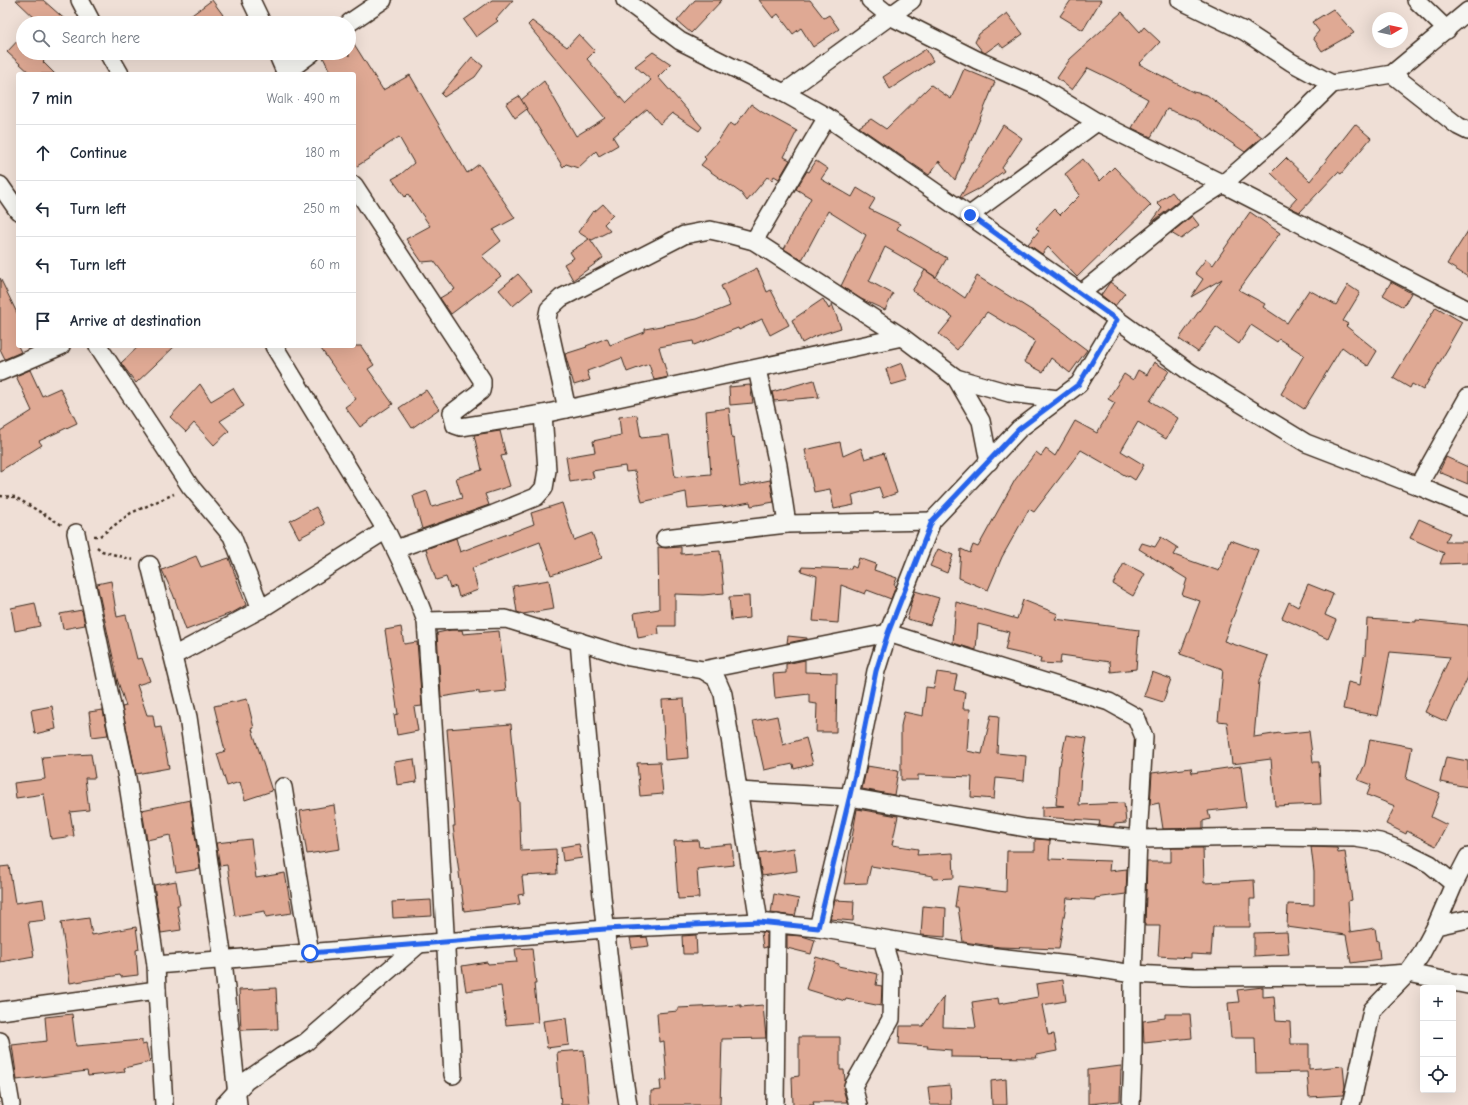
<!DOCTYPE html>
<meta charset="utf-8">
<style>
body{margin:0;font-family:"Comic Neue",sans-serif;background:#f6f6f7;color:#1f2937}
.controls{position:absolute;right:12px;bottom:12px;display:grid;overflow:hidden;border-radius:4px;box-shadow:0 4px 16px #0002}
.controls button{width:36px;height:36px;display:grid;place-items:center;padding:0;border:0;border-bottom:1px solid #e0e1e3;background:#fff;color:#1f2937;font:20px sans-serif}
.compass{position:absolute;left:1372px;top:12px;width:36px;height:36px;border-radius:50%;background:#fff;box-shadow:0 4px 16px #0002;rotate:81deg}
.stop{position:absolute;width:12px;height:12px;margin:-9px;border:3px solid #2563eb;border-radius:50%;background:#fff}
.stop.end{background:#2563eb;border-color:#fff;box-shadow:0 1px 4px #0008}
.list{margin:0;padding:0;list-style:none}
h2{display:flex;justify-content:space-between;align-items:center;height:52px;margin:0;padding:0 16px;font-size:17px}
h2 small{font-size:13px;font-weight:400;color:#747a83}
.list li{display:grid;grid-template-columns:26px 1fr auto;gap:12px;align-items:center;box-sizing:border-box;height:56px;padding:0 16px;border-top:1px solid #e0e1e3}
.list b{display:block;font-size:15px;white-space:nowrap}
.list em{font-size:13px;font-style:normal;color:#747a83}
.icon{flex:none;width:22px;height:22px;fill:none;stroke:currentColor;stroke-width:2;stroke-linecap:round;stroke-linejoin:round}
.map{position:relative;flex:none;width:1468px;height:1105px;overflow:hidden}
.search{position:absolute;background:#fff;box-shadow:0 4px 16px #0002;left:16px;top:16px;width:340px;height:44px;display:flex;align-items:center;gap:10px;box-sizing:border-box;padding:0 14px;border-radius:22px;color:#747a83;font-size:15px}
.panel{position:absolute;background:#fff;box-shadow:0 4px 16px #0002;left:16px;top:72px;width:340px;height:276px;border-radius:4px}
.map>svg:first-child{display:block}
.building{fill:#dfa994;stroke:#3b2a1e}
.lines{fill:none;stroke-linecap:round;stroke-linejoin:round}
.minor-casing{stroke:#3b2a1e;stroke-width:20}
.path{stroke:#3b2a1e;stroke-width:2.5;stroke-dasharray:3 3;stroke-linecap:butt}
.minor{stroke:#f6f6f2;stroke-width:17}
.route{stroke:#2563eb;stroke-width:5}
</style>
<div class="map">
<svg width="1468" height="1105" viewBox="0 0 1468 1105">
<rect width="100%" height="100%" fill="#efdfd6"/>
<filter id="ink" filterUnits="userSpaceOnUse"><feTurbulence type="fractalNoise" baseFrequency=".025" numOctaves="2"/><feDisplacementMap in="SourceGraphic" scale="8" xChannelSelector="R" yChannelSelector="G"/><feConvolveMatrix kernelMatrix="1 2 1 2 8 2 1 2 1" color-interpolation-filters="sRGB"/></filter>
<g filter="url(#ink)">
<!-- building -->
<g class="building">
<polygon points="16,0 43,0 69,23 40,23"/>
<polygon points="212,0 223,15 213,23 181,23"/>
<polygon points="492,0 513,0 496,19 498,21 476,37 464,20"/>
<polygon points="695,0 722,0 691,33 677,21"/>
<polygon points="759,0 810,0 824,18 829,15 839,29 813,47 801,28 793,34 778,14 773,18"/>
<polygon points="1071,0 1101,0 1083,30 1060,16"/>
<polygon points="1333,9 1354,33 1322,51 1313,38 1319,31 1312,22"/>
<polygon points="1122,12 1140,32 1144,27 1160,42 1139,64 1193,92 1207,95 1262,137 1245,152 1199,121 1167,109 1151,137 1132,128 1148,99 1111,79 1088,68 1072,90 1057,78 1070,59"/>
<polygon points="1007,13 1023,34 1003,48 999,43 985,53 982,51 975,42 979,34"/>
<polygon points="532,21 567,47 579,34 595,51 587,59 626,104 651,80 635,66 653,52 671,64 658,77 702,127 699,131 672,113 660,124 647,109 613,137 618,145 599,156 596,151 578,168 566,164 563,167 521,100 544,81 576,136 605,118 528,25"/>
<polygon points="22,36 23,53 40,53 46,59 43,62 55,74 31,74 7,52"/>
<polygon points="349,36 383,90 410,75 467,173 479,164 515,218 493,230 501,241 482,256 501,276 451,314 440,298 455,289 434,261 422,262 406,239 430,226 408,194 405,197 392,179 401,174 414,163 399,137 372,155 373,156 354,168 354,74 331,74 322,55 322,53 347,53 349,56"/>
<polygon points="926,49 933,61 890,89 883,77"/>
<polygon points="472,57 483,66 475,77 444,97 441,94"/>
<polygon points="964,69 995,82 955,180 939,161 929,175 859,127 871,119 886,129 931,85 951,99"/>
<polygon points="519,96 527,109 515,118 506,104"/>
<polygon points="751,104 762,112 797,131 784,157 790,160 779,179 774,176 772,180 767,177 747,201 741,193 701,165 706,159 704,157 718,141 730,123 735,126"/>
<polygon points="1355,124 1371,138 1341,174 1338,172 1300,212 1289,207 1297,198 1271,173 1286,158 1310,181"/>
<polygon points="1003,125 1022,138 1002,168 1004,171 982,187 961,198 960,197"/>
<polygon points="1083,159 1100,181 1114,167 1151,205 1077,277 1048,247 1042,254 1028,244 1039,231 1036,228 1054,209 1060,215 1080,195 1065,174"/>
<polygon points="816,161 828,169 821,179 852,197 857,188 875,199 869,209 900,224 897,229 947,258 936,277 925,270 965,298 977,276 1044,318 1087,350 1070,373 1051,358 1043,372 1024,362 1035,341 987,312 957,350 939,334 953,317 912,291 925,270 885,247 869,281 893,294 885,310 861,299 841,286 866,235 828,211 802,260 784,249 811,198 796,189 807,171 809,172"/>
<polygon points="1172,192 1179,201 1151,223 1162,208 1157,203"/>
<polygon points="603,204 613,215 604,224 610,231 592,240 590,239 603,258 573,280 564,264 574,258 570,252 589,239 578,232 593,211 594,212"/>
<polygon points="1250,212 1280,233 1239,290 1265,304 1263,307 1287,323 1309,290 1336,305 1348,285 1360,293 1343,321 1348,324 1346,326 1377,351 1368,366 1342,347 1304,409 1281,394 1304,355 1279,339 1277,342 1251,325 1239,344 1216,327 1198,352 1179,339 1222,279 1191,297 1203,279 1195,273 1206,259 1213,265"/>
<polygon points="1192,216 1199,225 1181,239 1171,233"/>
<polygon points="1468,231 1468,277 1447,264"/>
<polygon points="757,268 767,292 771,290 789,325 770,335 762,319 739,330 738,328 694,345 693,341 659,347 668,377 664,378 654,380 649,364 627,372 622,358 587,371 590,380 574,385 565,354 587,347 586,346 607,338 610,345 645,332 645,329 697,319 730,306 721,286"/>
<polygon points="518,274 532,290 513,306 499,290"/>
<polygon points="0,278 18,315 18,346 21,352 5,359 0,349"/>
<polygon points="1110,282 1125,293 1115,306 1101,295"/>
<polygon points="1391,282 1411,293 1403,307 1383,295"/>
<polygon points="823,299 829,309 832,304 841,328 813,337 802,343 792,320"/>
<polygon points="1436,307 1462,322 1449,345 1450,345 1423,390 1412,384 1410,388 1393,378"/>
<polygon points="139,346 175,346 136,383 121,363"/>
<polygon points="319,346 361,346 374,365 368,369 393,404 360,427 345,407 356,399"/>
<polygon points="1154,362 1169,371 1150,401 1178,418 1166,439 1138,422 1121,451 1144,465 1135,480 1129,476 1128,477 1081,450 1034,512 1029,509 1002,557 988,590 959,578 961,549 970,553 973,545 978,547 1015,480 1036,452 1041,456 1046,449 1055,456 1075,421 1097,433 1115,403 1108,399 1124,374 1133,380 1138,370 1147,375"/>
<polygon points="902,363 908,380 891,385 886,369"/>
<polygon points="30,370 42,396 60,388 77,423 39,441 42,445 0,471 0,431 32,411 16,376"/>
<polygon points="814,380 819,397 774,401 772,392"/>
<polygon points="200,384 211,401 233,388 244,406 220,421 229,431 214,445 194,423 186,432 170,417"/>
<polygon points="750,385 753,403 730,405 729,387"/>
<polygon points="426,390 439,409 412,428 399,408"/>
<polygon points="729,408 732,439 734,438 740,486 770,480 774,502 751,506 750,502 723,507 722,506 688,509 686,492 642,502 635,471 626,472 625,466 592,471 594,478 570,482 566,457 595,452 593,441 621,435 619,417 637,415 641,438 669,435 675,477 711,474 706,411"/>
<polygon points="500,431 506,455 501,456 510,486 485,494 489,505 422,529 413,496 427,491 432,507 462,498 456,478 482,470 474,435"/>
<polygon points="840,442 843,456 861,448 865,459 884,453 897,493 883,498 879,487 852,495 854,505 834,509 830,489 814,492 805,450"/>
<polygon points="1446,457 1468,467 1468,484 1439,472"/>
<polygon points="562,503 574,540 592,533 602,558 551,575 540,542 472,568 478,590 459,597 456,586 450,588 446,577 436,580 426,549 456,538 460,552 534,524 531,513"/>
<polygon points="316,507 325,524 299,538 290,521"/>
<polygon points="1419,519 1450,533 1445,542 1468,542 1468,563 1440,564 1444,553 1410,538"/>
<polygon points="1161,537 1178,548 1174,555 1219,571 1230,540 1258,550 1224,641 1268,656 1259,681 1254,737 1280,733 1280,734 1309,731 1313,762 1319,762 1321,804 1275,806 1271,759 1232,764 1227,722 1218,721 1223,669 1180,654 1200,601 1182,595 1187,579 1139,549 1142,543 1155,547"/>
<polygon points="658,547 666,548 681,547 681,554 720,551 724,593 703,595 675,594 675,626 658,626 659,634 638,638 634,613 659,609"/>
<polygon points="938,549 953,555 947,573 930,566"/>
<polygon points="196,556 201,567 229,558 246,605 234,612 186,630 173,594 162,570"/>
<polygon points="859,558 876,564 874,570 897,578 894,585 896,586 891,599 867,590 865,594 841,585 838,623 813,621 817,576 801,571 802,567 851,569 852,566 856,568"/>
<polygon points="1124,563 1145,574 1133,596 1113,584"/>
<polygon points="549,580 554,609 523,614 517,612 513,586"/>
<polygon points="111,581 117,617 126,615 137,659 142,658 150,681 137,685 147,715 153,715 155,728 161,727 169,768 136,774 122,707 126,706 117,679 115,667 97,584"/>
<polygon points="1308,584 1333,594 1325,615 1336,620 1328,639 1282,618 1289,602 1298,607"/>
<polygon points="915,591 939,598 930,625 907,619 911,606 910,606"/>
<polygon points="749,596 750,618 731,620 729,597"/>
<polygon points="1023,600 1058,614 1055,619 1139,630 1136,669 1111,672 1110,662 1061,655 1060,664 1040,663 1041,658 1005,650 1009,632 978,624 976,650 953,643 956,602 1017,619"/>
<polygon points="35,603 40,626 15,631 11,608"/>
<polygon points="82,610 85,625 63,629 60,614"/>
<polygon points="1367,619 1416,622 1416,620 1468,625 1468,677 1447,722 1425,712 1450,657 1390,652 1378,716 1343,709 1348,682 1360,685 1364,656 1365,656"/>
<polygon points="401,627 404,644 417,642 422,706 414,707 418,731 397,735 394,715 398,714 385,630"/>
<polygon points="451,630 462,630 463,634 499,631 506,691 479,694 479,691 441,697 437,633"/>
<polygon points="788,636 807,638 807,639 787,643"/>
<polygon points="805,660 805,672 837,673 836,732 816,732 817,704 809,703 809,694 775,698 773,674 786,673 786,664"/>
<polygon points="937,672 957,675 954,690 965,692 963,709 970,709 967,751 982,754 991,715 999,716 997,753 1026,756 1024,781 996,778 994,799 971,797 972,777 918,775 918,780 901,780 901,726 904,712 923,716 926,687 934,688"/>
<polygon points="1152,672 1171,679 1163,702 1144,696"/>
<polygon points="247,699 254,728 252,729 272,791 245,800 240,782 227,786 217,754 225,751 214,706"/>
<polygon points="684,699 688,758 665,760 662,700"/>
<polygon points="52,706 56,729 35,734 31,710"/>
<polygon points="103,710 108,735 92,737 89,712"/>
<polygon points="777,716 783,745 806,738 813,764 794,769 793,764 764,770 753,721"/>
<polygon points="511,724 518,801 519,801 521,851 556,849 557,874 522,876 524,894 518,895 520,904 464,911 453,826 455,826 447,729"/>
<polygon points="1066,735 1087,738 1081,773 1079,805 1124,803 1126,823 1114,824 1114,827 1099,825 1100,821 1042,817 1042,807 1064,806 1056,805 1059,765 1060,765"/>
<polygon points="1370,739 1412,747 1406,779 1440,793 1431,817 1447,825 1436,846 1407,831 1406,834 1386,824 1395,806 1367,795 1371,785 1358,780 1365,764"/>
<polygon points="91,754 95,778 85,778 89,810 70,812 74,836 51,839 44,794 16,798 14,783 45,779 42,757"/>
<polygon points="1446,757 1468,761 1468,787 1440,782"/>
<polygon points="414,759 417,782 397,785 394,762"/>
<polygon points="660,762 663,794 640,796 637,763"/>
<polygon points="867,766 898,771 894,795 862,789"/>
<polygon points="1241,766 1246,807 1208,811 1210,819 1203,821 1203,828 1163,829 1159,803 1150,805 1152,773 1191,768 1192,773"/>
<polygon points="190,800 200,869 176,873 170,835 147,840 142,810"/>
<polygon points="334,805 340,849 307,854 300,811"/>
<polygon points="857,809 898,816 892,845 918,849 917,855 953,853 954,878 933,879 933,876 871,866 867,883 844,884"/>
<polygon points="251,839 256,878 285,873 292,913 266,917 265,911 235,916 227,865 220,866 216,843"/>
<polygon points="1035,839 1050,840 1049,859 1110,861 1109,871 1127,869 1126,894 1095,898 1095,900 1067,898 1059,949 1000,947 963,942 958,907 955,907 958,886 1006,892 1007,851 1035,851"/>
<polygon points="698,840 699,847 732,844 734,865 697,869 699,898 678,899 674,841"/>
<polygon points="579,844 582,858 563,861 561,847"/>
<polygon points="1311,847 1337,848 1338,853 1345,852 1352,900 1348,901 1350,932 1375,928 1377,941 1378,940 1380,959 1351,963 1346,935 1287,927 1288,904 1314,905 1314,872"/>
<polygon points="794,848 797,871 762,876 758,853"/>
<polygon points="1171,848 1203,848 1204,883 1254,880 1255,899 1250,899 1250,927 1213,927 1211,955 1191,954 1191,958 1158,956 1160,926 1145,926 1147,862 1171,862"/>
<polygon points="9,866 15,903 43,899 46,920 28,922 34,956 0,962 0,867"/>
<polygon points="176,881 180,905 177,905 181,930 161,933 154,885"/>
<polygon points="774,894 799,899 795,916 771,913"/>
<polygon points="431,900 432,916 393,918 392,902"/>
<polygon points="835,900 854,901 853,921 830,919"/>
<polygon points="923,906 946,908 945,937 921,935"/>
<polygon points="89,918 92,935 136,927 139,949 136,950 138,975 121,977 120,975 70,983 61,922"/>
<polygon points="761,932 767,933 767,947 763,948"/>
<polygon points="1287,932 1289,954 1254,956 1254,933"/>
<polygon points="696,935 697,954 683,954 682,936"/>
<polygon points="787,935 802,936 815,940 811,954 787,948"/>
<polygon points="647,937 649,946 632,948 630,938"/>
<polygon points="532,948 536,984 534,984 538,1022 506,1025 501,986 466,991 462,966 487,962 488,964 517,962 515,949"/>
<polygon points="816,957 839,964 838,966 878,974 876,985 882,986 881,1006 846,999 845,1001 806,989"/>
<polygon points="1063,980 1066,1001 1042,1005 1048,1035 1054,1034 1057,1051 1036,1055 1037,1058 951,1057 951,1050 927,1048 928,1046 899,1044 900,1026 923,1026 944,996 943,1027 976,1028 972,1002 998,998 999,1004 1038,997 1036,984"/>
<polygon points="1263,987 1263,997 1274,996 1276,1021 1290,1022 1291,1044 1309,1044 1309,1069 1343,1066 1345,1087 1343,1095 1309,1097 1307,1072 1256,1073 1255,1038 1231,1038 1228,1003 1239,1002 1237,990"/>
<polygon points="276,988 278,1029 241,1030 239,990"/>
<polygon points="741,1005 741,1007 763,1005 766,1038 722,1039 720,1105 651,1105 651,1091 661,1090 660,1081 667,1080 664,1041 659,1042 657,1013 678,1011 678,1008"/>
<polygon points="72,1014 76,1046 142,1040 142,1045 146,1044 150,1062 124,1068 125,1072 88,1076 87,1071 17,1080 12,1045 47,1041 45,1017"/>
<polygon points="1165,1014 1190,1014 1192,1038 1144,1043 1143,1021 1165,1018"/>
<polygon points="566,1018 569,1045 547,1048 543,1021"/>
<polygon points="799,1037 840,1037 840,1070 844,1070 845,1080 843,1089 847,1102 813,1102 814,1105 793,1105 792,1077 799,1076"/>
<polygon points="584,1050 589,1105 561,1105 557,1052"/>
<polygon points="1121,1066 1120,1101 1088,1104 1088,1070"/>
<polygon points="1006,1079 1007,1105 992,1105 991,1081"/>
<polygon points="950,1085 951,1105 930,1105 928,1087"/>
</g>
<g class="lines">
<!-- minor casing -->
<g class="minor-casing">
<g id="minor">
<polyline points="80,0 92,23"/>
<polyline points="251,0 262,23"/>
<polyline points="625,0 680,41 784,93 827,117 1081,293 1191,373 1306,443 1418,486 1468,507"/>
<polyline points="870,0 890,16 977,60 1039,87 1097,122 1223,184 1190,205 1081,293"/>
<polyline points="1180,0 1244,31 1291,62 1332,84"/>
<polyline points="1416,0 1447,30"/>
<polyline points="1468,11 1392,74 1332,84 1283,132 1223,184 1468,310"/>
<polyline points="349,23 383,0"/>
<polyline points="108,53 120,74"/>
<polyline points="277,53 286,74"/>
<polyline points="285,73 312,53"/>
<polyline points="1392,74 1458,126 1468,131"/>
<polyline points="784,93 912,0"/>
<polyline points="0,185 18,211"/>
<polyline points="354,185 482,380 482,386 481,391 452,413 455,425 461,427 543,414 902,337"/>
<polyline points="970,215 1097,122"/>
<polyline points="754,241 827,117"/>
<polyline points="98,346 190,486 232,536 261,609"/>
<polyline points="274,346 386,530 411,582 426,621 506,619 629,657 703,670 716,678 723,694 759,922"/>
<polyline points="757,369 778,465 787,524 932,521"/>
<polyline points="0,372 61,346"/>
<polyline points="956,378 981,421 989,462"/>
<polyline points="567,409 547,319 549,309 561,298 684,235 710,230 728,234 754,241 902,337 956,378 1009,393 1058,399"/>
<polyline points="1418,486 1468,397"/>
<polyline points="76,533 127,778 156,965 157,990 164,1105"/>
<polyline points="665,538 787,524"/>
<polyline points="396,549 494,514 536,497 544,488 547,470 543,414"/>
<polyline points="150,565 188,717 223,960 238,1105"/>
<polyline points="426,621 435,754 453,1075"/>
<path d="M579 641C593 796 604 951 628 1105"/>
<polyline points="173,656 261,609 386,530"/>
<polyline points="703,670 888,633 1109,702 1136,717 1144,737 1138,839 1133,974 1133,1057 1131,1105"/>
<polyline points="283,787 310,953"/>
<polyline points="738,791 849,797 1026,828 1138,839 1268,837 1355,838 1380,842 1406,852 1430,864 1454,884"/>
<polyline points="1436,926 1454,884 1468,857"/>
<polyline points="818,928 856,770 876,671 888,633 932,521 1019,429 1079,384 1117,320"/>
<polyline points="156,965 605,929 759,922 818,928 987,956 1088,967 1133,974 1194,977 1367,976 1408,973 1468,985"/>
<polyline points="0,1011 157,990"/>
<polyline points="0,1041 11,1105"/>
<polyline points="224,1105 246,1081 282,1056 306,1042 419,944"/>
<polyline points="775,1105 777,923"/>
<polyline points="858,1105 853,1086 891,1019 892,972 882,939"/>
<polyline points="1351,1105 1372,1010 1408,973 1420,956 1436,926 1468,919"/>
</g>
</g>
<!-- path -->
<g class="path">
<polyline points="0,496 15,497 62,525"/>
<polyline points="94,536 100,536 131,513 174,494"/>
<polyline points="97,547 102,551 133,560"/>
</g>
<!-- minor -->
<use href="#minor" class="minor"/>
</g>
</g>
<g class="lines" filter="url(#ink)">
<!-- route -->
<polyline class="route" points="310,953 605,929 759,922 818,928 856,770 876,671 888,633 932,521 1019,429 1079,384 1117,320 970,215"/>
</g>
</svg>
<div class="controls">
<button>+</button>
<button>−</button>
<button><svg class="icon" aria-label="locate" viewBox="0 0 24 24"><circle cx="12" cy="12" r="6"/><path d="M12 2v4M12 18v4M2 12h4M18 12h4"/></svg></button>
</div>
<svg class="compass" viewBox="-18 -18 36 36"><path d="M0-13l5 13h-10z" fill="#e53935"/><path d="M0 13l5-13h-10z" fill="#747a83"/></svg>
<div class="stop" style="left:310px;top:953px"></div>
<div class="stop end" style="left:970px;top:215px"></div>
<div class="search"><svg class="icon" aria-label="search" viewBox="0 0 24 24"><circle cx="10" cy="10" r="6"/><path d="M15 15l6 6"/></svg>Search here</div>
<section class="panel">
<h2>7 min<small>Walk · 490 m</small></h2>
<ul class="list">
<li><svg class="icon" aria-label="ahead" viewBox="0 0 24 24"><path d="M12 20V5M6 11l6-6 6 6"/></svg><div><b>Continue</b></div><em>180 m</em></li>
<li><svg class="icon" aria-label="left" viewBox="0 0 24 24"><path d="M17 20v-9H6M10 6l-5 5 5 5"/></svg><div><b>Turn left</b></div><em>250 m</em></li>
<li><svg class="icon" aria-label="left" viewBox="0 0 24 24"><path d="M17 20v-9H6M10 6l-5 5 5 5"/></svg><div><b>Turn left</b></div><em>60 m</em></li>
<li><svg class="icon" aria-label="arrive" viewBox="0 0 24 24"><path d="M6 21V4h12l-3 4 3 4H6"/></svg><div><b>Arrive at destination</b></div></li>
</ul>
</section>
</div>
